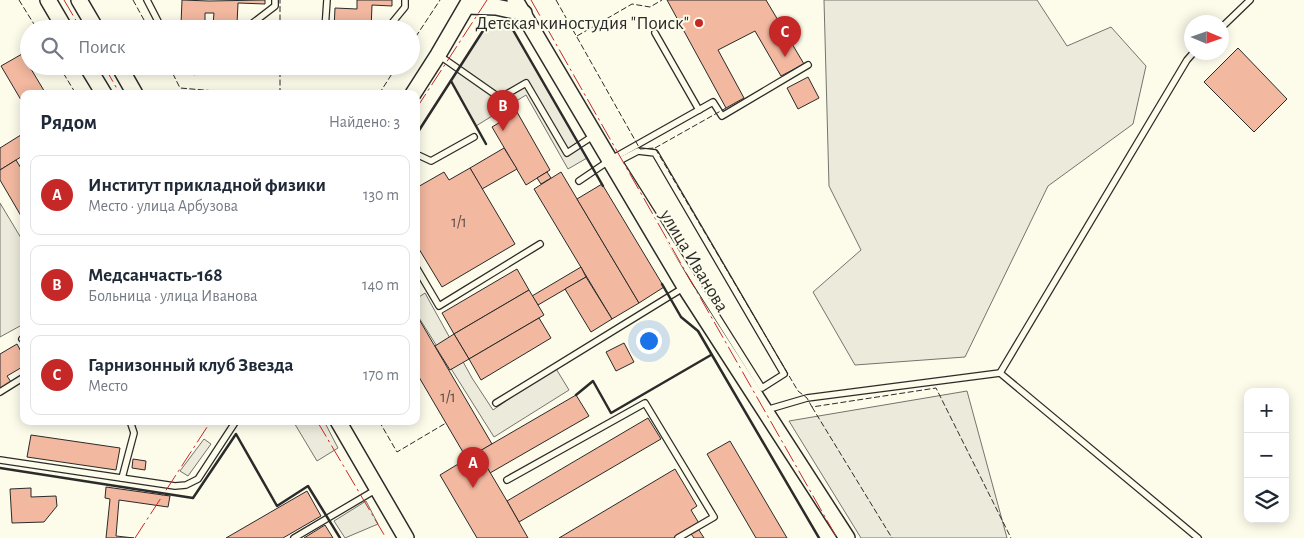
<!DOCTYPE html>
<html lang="ru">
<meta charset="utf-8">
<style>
body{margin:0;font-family:"Alegreya Sans",sans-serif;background:#f2f2f3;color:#1f2937}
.controls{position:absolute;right:15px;bottom:15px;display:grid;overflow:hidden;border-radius:10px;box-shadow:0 2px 12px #0003}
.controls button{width:45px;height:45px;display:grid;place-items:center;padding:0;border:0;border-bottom:1px solid #e0e1e3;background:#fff;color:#1f2937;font:25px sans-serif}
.compass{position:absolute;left:1184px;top:15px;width:45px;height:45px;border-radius:50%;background:#fff;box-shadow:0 2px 12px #0003;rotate:92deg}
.you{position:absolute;left:648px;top:340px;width:18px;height:18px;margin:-12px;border:4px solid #fff;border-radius:50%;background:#1a73e8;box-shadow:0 0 0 8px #1a73e833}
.badge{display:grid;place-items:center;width:32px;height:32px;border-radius:50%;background:#c62828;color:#fff;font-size:16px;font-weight:700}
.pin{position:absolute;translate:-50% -41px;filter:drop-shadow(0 1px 2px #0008)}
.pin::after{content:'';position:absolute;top:26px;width:18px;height:15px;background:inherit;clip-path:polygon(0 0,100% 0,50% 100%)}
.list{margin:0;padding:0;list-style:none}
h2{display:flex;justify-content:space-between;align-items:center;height:65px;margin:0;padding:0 20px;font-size:21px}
h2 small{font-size:16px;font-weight:400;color:#747a83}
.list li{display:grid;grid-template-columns:32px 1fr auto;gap:15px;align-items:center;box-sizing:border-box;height:80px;margin:0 10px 10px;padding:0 10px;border:1px solid #e0e1e3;border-radius:10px}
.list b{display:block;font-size:19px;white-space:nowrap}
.list p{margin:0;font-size:16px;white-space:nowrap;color:#747a83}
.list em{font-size:16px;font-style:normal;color:#747a83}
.icon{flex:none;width:28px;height:28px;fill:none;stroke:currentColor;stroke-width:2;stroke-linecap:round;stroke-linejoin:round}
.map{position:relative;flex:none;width:1304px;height:538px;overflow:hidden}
.search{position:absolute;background:#fff;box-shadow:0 2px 12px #0003;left:20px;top:20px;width:400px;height:55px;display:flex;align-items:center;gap:12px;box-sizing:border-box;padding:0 18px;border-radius:28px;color:#747a83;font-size:19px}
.panel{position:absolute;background:#fff;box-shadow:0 2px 12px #0003;left:20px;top:90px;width:400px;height:335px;border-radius:10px}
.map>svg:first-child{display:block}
.green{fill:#ecebdb;stroke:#74746e}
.parking{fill:#eceadb;stroke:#74746e}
.building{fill:#f2b8a0;stroke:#2b2b2b}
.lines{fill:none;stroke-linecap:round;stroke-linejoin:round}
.lane-casing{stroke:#2b2b2b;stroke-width:8}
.secondary-casing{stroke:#2b2b2b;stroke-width:18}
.lane{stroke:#fdfbea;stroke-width:5.5}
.secondary{stroke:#fdfbea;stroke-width:15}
.fence{stroke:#2b2b2b;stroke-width:1;stroke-dasharray:6 2.5;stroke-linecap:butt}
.wall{stroke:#2b2b2b;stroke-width:2.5}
.power{stroke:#c62828;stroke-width:1;stroke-dasharray:18 4 2.5 4;stroke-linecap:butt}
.poi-dot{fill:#c62828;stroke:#fdfbea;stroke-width:2}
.labels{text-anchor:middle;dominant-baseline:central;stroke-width:4;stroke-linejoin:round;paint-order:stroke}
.number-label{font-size:16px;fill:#5d4e48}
.poi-label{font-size:19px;fill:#2b2b2b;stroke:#fdfbea;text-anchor:end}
.street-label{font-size:19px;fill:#2b2b2b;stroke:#fdfbea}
</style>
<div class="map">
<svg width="1304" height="538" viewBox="0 0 1304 538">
<rect width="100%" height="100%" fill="#fdfbea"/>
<!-- green -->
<g class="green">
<polygon points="824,0 1037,0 1067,46 1111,27 1146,66 1133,124 1048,186 965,357 855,365 813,292 861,250 829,186"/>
<polygon points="0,203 24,243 24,331 20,326 0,337"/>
<polygon points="967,391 1007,538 861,538 789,421"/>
</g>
<!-- parking -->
<g class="parking">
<polygon points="488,23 509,23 587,158 568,169 526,95 476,126 451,81"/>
<polygon points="425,293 472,378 493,410 555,367 569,390 494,437 416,313 416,299"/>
<polygon points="293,421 324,421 338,448 317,461"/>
<polygon points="204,439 211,444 188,476 180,471"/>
<polygon points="366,501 378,524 345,538 334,521"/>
</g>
<!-- building -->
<g class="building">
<polygon points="182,0 209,1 265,0 265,4 238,3 237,24 213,24 214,13 205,13 205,24 181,24"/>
<polygon points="357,0 392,0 392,6 372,5 371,29 334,29 335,8 357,9"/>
<polygon points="667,0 766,0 804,64 781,76 755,31 718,50 744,98 726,108"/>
<polygon points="1238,48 1287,99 1254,132 1204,82"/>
<polygon points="22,54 46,94 24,94 24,105 1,66"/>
<polygon points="189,66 198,66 201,71 194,75"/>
<polygon points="808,77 819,98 798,109 787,88"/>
<polygon points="517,112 550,170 526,185 492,127"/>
<polygon points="24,133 24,155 0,170 0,148"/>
<polygon points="504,148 517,169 482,189 470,168"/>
<polygon points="16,160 24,173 24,221 0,180 0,170"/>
<polygon points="470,168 515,244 442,287 416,244 416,200 419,198 416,193 416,188 444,172 449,180"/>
<polygon points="547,172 551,178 541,184 537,178"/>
<polygon points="561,172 639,303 612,319 534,189"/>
<polygon points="602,184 664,287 639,303 577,199"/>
<polygon points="581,267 586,277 538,305 532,296"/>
<polygon points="517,269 529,290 454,334 442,313"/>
<polygon points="586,277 612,319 591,332 565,289"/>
<polygon points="529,290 544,315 469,359 454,334"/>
<polygon points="416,314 492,444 467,459 416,372"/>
<polygon points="539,318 551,338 481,380 469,359"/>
<polygon points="454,334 469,359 450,370 435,346"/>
<polygon points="624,343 634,362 616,371 606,352"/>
<polygon points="17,344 24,357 24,366 7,376 11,382 0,389 0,354"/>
<polygon points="576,395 589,416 490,473 478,452"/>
<polygon points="648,418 661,439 519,522 507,501"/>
<polygon points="31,435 120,448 116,470 27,457"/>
<polygon points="730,441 787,538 756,538 707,454"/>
<polygon points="478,452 507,501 528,538 477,538 440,475"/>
<polygon points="133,459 146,461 145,470 132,468"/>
<polygon points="675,469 697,506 691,510 700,525 678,538 559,538"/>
<polygon points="106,487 170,496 168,507 119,500 116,536 134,538 106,538 110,499 105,498"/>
<polygon points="31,488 31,497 56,496 57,506 44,522 12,523 10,489"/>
<polygon points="307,491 321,516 283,538 226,538"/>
<polygon points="325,525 333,538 304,538"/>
<polygon points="697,527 704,538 694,538 689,531"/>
</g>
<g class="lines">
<!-- lane casing -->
<g class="lane-casing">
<g id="lane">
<polyline points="147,0 162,29"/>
<polyline points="1222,27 1250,0"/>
<polyline points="245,29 275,6 275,0"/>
<polyline points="325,29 327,0"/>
<polyline points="387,29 405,7 405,0"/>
<polyline points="655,33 699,110"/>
<polyline points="440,56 500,98 526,83 567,153 593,136"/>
<polygon points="638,151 655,153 784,374 762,388 619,161"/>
<polyline points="416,154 431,161 474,137"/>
<polyline points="579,181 610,160 713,102 722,116 808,65"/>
<polyline points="416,267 439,306 540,244"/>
<polyline points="22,339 24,341"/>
<polyline points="1000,373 1187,60 1194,52"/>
<polyline points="0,392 24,377"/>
<polyline points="496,403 683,288"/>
<polyline points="766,410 807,398 1000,373 1198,538"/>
<polyline points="0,460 175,486 186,485 198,479 236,421"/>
<polyline points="122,478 134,433 130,421"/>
<polyline points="507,480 645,403 714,517 678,538"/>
<polyline points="294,538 377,489"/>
</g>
</g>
<!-- secondary casing -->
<g class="secondary-casing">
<g id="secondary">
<polyline points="48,0 65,29"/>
<polyline points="79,0 96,29"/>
<polyline points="515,0 685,287 847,538"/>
<polyline points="467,6 496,7 524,13"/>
<polyline points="87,66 104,94"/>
<polyline points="119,66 135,94"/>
<polyline points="413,94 438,55 470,0"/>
<polyline points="338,421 406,538"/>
</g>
</g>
<!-- lane -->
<use href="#lane" class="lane"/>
<!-- secondary -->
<use href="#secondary" class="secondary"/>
<!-- fence -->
<g class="fence">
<polyline points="19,0 37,29"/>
<polyline points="133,0 149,29"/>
<polyline points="556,0 640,149 655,148 798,391 807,398 812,407 936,388 1011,538"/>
<polyline points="280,29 280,0"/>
<polyline points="577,36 632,4 650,7 662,0"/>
<polyline points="411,44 440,0"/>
<polyline points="59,66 76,94"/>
<polyline points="169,66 180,88 251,94"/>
<polyline points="280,94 280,66"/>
<polyline points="379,94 397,66"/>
<polyline points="655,148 726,108"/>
<polyline points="812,407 892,538"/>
<polyline points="379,421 397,452 446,423"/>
</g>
<!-- wall -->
<g class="wall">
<polyline points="451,81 486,144"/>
<polyline points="416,135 488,23 509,23 603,186"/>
<polyline points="662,284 681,317 698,331 819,538"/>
<polyline points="576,395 593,381 611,413 711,355"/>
<polyline points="0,468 193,498 236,434 277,506 308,486 340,538"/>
</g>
<!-- power -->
<g class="power">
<polyline points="64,0 81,29"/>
<polyline points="531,0 837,538"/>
<polyline points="104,66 120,94"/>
<polyline points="416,109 487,0"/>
<polyline points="317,421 386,538"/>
<polyline points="135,538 211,421"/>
</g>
</g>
<!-- markers -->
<circle class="poi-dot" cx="699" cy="23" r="5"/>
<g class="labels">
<!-- number labels -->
<g class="number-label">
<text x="459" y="222">1/1</text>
<text x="448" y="397">1/1</text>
</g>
<!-- poi labels -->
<g class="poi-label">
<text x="689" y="23">Детская киностудия "Поиск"</text>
</g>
<!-- street labels -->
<g class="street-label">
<text transform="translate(694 261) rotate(59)">улица Иванова</text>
</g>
</g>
</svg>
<div class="controls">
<button>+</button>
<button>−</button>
<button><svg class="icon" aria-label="layers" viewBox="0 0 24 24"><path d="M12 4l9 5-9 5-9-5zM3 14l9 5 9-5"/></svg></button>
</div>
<svg class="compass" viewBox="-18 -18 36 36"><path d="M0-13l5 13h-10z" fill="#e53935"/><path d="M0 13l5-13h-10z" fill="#747a83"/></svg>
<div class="you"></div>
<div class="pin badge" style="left:473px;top:488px">A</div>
<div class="pin badge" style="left:503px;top:131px">B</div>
<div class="pin badge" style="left:785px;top:57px">C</div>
<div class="search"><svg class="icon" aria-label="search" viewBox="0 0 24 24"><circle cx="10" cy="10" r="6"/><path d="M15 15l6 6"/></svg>Поиск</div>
<section class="panel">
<h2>Рядом<small>Найдено: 3</small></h2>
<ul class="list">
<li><span class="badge">A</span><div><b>Институт прикладной физики</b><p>Место · улица Арбузова</p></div><em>130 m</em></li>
<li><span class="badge">B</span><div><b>Медсанчасть-168</b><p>Больница · улица Иванова</p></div><em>140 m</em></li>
<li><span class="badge">C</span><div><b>Гарнизонный клуб Звезда</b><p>Место</p></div><em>170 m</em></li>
</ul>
</section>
</div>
